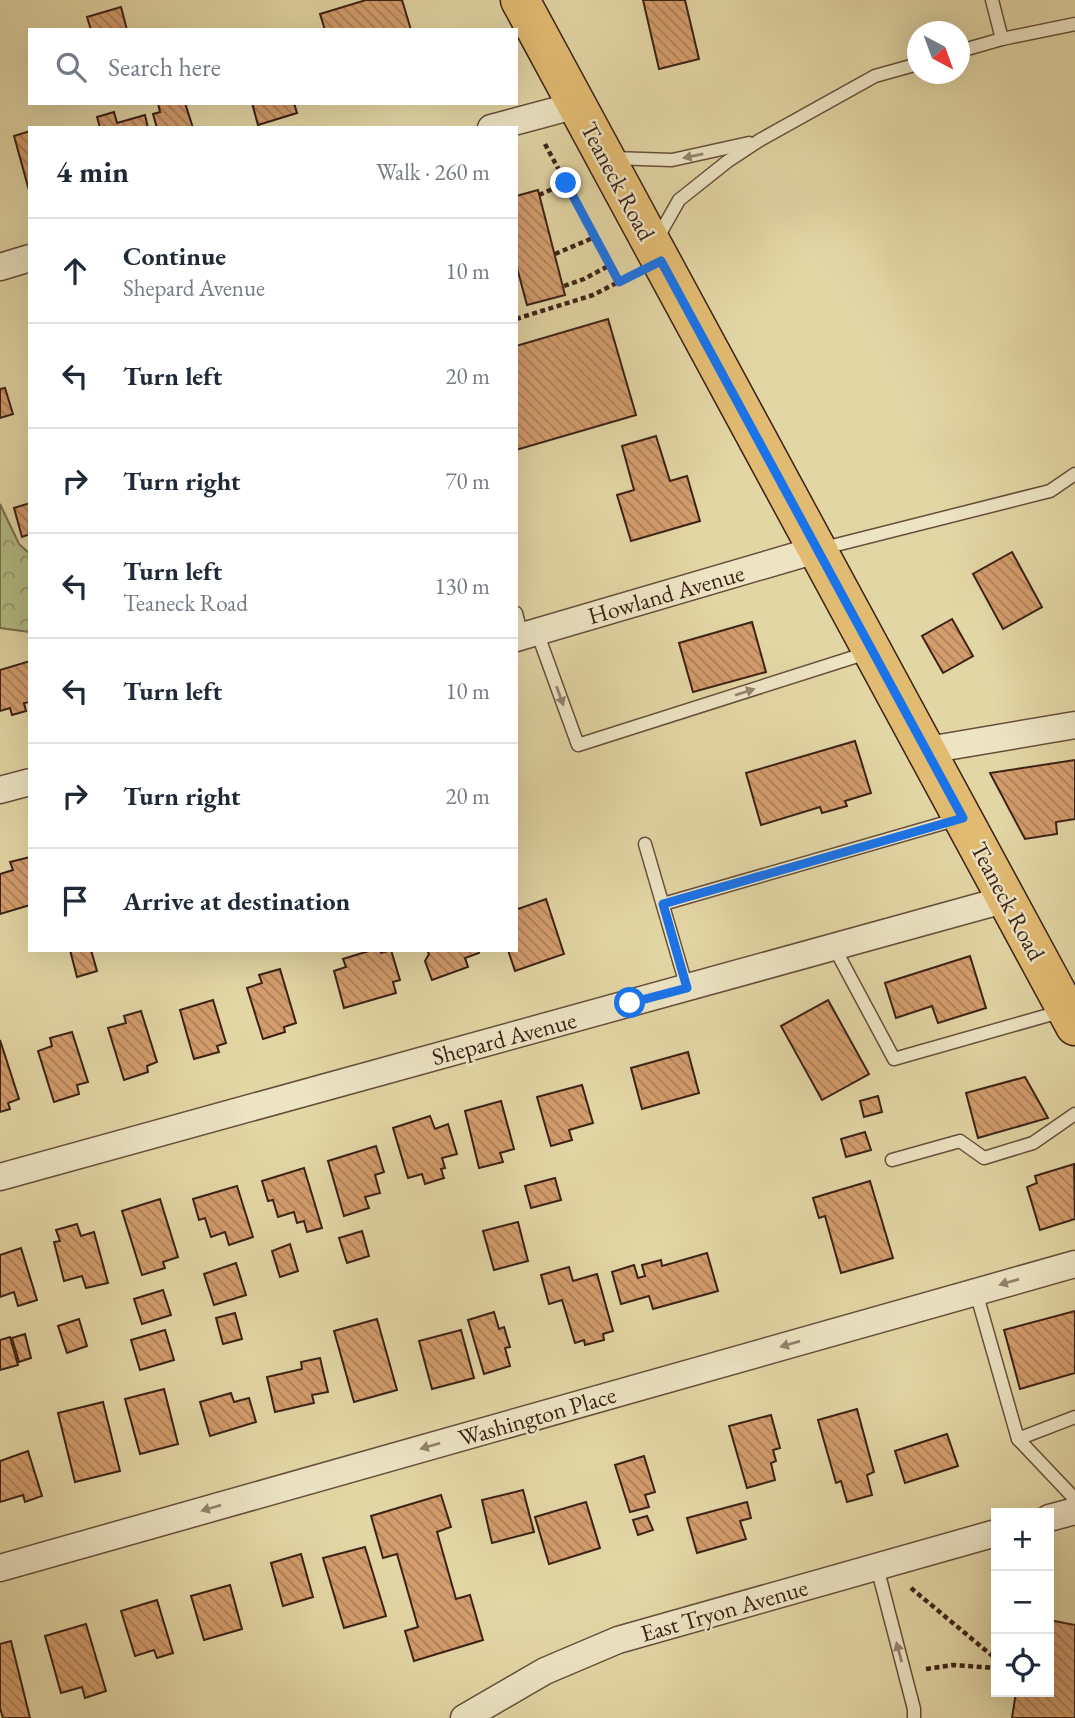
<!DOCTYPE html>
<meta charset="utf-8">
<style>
body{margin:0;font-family:"EB Garamond",serif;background:#f6f6f7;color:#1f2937}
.controls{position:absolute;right:21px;bottom:21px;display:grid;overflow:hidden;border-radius:0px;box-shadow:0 7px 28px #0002}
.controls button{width:63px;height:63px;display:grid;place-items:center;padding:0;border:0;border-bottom:2px solid #e0e1e3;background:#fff;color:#1f2937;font:35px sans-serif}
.compass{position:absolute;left:907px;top:21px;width:63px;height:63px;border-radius:50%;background:#fff;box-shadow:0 7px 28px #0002;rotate:139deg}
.stop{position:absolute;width:21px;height:21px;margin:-16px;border:5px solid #1a73e8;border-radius:50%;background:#fff}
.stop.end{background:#1a73e8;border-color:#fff;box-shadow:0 2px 7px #0008}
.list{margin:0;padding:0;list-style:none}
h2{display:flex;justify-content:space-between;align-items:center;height:91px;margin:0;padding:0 28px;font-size:30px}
h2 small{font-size:23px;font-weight:400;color:#747a83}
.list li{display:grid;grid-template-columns:46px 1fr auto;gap:21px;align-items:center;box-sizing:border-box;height:105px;padding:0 28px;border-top:2px solid #e0e1e3}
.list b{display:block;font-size:26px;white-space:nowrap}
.list p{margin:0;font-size:23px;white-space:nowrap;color:#747a83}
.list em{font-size:23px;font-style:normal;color:#747a83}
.icon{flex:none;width:38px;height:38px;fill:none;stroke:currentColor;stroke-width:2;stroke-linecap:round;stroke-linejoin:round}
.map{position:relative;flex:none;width:1075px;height:1718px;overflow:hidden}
.search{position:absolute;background:#fff;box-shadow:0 7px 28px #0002;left:28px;top:28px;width:490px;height:77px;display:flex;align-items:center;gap:18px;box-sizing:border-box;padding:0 24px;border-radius:0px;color:#747a83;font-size:26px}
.panel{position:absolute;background:#fff;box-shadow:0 7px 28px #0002;left:28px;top:126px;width:490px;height:826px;border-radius:0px}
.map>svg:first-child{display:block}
.forest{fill:url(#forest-crowns);stroke:#78704e;stroke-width:2}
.building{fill:url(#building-back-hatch);stroke:#3c2216;stroke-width:2}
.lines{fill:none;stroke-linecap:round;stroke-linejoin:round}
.service-casing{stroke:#664f3a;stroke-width:15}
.minor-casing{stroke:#664f3a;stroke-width:29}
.primary-casing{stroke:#3c2216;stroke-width:41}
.path{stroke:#3c2216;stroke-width:4.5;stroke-dasharray:5 3.5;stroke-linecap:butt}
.service{stroke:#ede4c4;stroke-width:12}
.minor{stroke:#ede4c4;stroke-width:26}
.primary{stroke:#e2bb72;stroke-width:38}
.oneway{fill:#94836d}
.route{stroke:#1a73e8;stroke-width:9}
.labels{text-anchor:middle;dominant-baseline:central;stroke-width:5;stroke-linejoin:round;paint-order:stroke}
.street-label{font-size:24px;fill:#3c2216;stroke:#ede4c4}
</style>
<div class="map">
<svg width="1075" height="1718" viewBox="0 0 1075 1718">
<defs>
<pattern id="forest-crowns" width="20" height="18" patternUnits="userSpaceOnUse" patternTransform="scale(1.75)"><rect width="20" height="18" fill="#b5bd85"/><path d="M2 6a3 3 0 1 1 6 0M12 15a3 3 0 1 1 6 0" fill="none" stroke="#94996c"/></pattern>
<pattern id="building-back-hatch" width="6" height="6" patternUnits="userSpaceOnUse" patternTransform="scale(1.75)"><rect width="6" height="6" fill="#d49d6d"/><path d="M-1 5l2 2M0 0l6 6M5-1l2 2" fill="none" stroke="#ad8059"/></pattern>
</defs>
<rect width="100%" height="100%" fill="#e3d6a5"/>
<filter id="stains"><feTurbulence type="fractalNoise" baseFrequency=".00286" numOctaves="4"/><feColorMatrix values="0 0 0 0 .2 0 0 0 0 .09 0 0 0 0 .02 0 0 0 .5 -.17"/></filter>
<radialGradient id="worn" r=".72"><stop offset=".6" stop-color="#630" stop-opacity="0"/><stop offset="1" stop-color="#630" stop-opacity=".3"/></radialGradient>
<!-- forest -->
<polygon class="forest" points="0,504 19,544 30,554 30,632 0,628"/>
<!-- building -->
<g class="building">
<polygon points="366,0 402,0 411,30 325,30 320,14"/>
<polygon points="643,0 685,0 699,59 659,69"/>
<polygon points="121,7 127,30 91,30 87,17"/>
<polygon points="158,103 185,103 193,128 157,128 153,114 160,112"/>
<polygon points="252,103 294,103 297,113 258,125"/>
<polygon points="114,112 117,123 145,115 148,128 100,128 97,117"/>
<polygon points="30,131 30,194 14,136"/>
<polygon points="538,190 565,295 527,305 516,264 516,196"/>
<polygon points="608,319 636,415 516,450 516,346"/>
<polygon points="5,388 13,414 0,418 0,389"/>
<polygon points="656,436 670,481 687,476 700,521 631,541 617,495 634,490 622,446"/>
<polygon points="30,503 30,534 22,537 14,508"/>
<polygon points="1012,552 1042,607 1003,629 973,574"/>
<polygon points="952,619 973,656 943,673 922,636"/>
<polygon points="752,622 766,672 693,692 679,643"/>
<polygon points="30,661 30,702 24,703 26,711 12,715 10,708 0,711 0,670"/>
<polygon points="855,741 871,793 845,801 847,806 822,813 820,807 761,825 746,773"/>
<polygon points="1075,760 1075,819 1056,822 1057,834 1025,839 990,773"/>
<polygon points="30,857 30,905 0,914 0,874 13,870 10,862"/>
<polygon points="546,899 564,954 515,971 508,950 516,950 516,904 518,909"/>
<polygon points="70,950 91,950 97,971 77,977"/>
<polygon points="372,950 380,950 381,953 391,950 400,980 393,982 396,993 344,1008 334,971 346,967 343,959"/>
<polygon points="427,950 478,950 479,953 465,958 468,967 432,980 425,961 429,954"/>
<polygon points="970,956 986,1008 938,1023 932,1006 896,1018 885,983"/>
<polygon points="280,969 296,1023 284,1027 285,1032 263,1039 247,988 262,983 259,975"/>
<polygon points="213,1000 226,1043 217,1046 219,1052 194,1059 180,1010"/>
<polygon points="828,1000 869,1074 822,1100 781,1026"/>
<polygon points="141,1011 157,1062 147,1066 148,1072 124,1080 108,1028 126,1023 124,1016"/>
<polygon points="72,1032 88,1082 77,1085 79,1094 54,1102 38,1051 52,1046 50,1038"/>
<polygon points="0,1040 19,1099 8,1103 10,1109 0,1112"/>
<polygon points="688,1052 699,1093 642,1109 631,1068"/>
<polygon points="1025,1077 1048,1118 978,1138 966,1093"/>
<polygon points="582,1085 593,1123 569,1130 572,1140 551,1146 537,1097"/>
<polygon points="878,1096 882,1112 864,1117 860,1101"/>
<polygon points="501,1101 514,1149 500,1153 503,1162 479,1168 465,1111"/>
<polygon points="430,1116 435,1129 448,1124 457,1154 442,1158 445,1168 441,1169 444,1178 425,1184 422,1174 408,1178 393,1128"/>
<polygon points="865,1132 871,1150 846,1157 841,1139"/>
<polygon points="376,1146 384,1172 375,1175 380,1193 365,1197 369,1208 344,1216 328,1161"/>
<polygon points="1074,1164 1075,1219 1040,1230 1027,1187 1037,1183 1035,1176"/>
<polygon points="304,1168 322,1228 307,1232 304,1221 297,1223 294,1212 278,1217 273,1200 268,1201 262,1181"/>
<polygon points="555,1178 561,1200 531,1208 525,1186"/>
<polygon points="870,1181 893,1258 841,1273 825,1216 819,1218 813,1198"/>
<polygon points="237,1186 253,1237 229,1245 225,1232 211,1237 205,1218 199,1220 193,1199"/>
<polygon points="160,1199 178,1257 163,1262 165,1268 142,1275 122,1211"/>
<polygon points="518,1222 528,1261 494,1270 483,1231"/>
<polygon points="77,1224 81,1236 94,1232 108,1283 86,1288 82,1276 64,1281 54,1242 60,1241 56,1230"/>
<polygon points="362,1231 369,1256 347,1263 339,1238"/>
<polygon points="290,1244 298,1271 280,1277 272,1251"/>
<polygon points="21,1248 37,1300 18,1306 14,1292 0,1297 0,1255"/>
<polygon points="707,1253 718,1291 653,1309 649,1296 621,1304 612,1272 634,1265 638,1278 645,1276 642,1265 661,1260 662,1266"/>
<polygon points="236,1263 246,1295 214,1305 204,1274"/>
<polygon points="569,1267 573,1281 597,1274 613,1331 603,1334 604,1340 585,1345 584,1340 575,1343 562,1300 549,1304 541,1275"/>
<polygon points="163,1290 171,1315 142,1324 134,1299"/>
<polygon points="1075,1311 1075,1373 1020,1389 1004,1330"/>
<polygon points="494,1312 499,1329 504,1327 510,1347 505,1348 510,1366 484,1374 468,1320"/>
<polygon points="235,1313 242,1339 223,1344 216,1318"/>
<polygon points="79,1319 87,1346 67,1353 58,1326"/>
<polygon points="377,1319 397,1390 354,1402 334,1331"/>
<polygon points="165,1330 174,1360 140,1370 131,1340"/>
<polygon points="461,1330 474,1378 432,1389 419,1341"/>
<polygon points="25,1334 31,1358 19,1362 12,1338"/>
<polygon points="10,1337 18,1365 0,1370 0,1340"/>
<polygon points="320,1358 328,1392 312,1395 314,1403 275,1412 267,1377 302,1369 301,1362"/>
<polygon points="164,1389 178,1444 140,1454 125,1399"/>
<polygon points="231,1393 234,1402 249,1398 256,1422 210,1436 200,1402"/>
<polygon points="103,1402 120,1471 75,1482 58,1413"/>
<polygon points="857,1409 874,1472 867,1475 872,1495 847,1502 841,1481 836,1483 818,1420"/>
<polygon points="771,1415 780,1448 773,1450 776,1461 771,1463 775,1480 747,1488 729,1426"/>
<polygon points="947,1434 958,1466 905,1483 895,1451"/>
<polygon points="28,1451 42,1496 25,1502 23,1495 0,1502 0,1461"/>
<polygon points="644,1456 655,1492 645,1495 649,1507 630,1512 615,1465"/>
<polygon points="523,1490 534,1532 492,1543 482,1500"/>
<polygon points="441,1495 451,1527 437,1532 456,1599 470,1595 483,1640 414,1661 405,1631 418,1627 397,1554 383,1558 371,1516"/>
<polygon points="586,1502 600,1548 549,1564 535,1517"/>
<polygon points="747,1502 751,1518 740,1521 746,1539 697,1553 687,1518"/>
<polygon points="647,1516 653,1530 638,1535 633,1520"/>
<polygon points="365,1547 386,1616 344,1628 323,1558"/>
<polygon points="301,1554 313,1597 283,1606 271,1563"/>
<polygon points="230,1585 242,1629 204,1640 191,1596"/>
<polygon points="157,1600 173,1653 157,1658 154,1650 135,1656 121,1611"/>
<polygon points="1049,1620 1075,1625 1075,1718 1012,1718 1016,1692 1049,1692"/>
<polygon points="86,1624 106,1691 85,1698 82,1687 61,1693 45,1636"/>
<polygon points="11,1641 30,1718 3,1718 0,1708 0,1644"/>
</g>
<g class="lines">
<!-- service casing -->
<g class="service-casing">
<g id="service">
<polyline points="992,0 1002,39"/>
<polyline points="960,51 1002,39 1075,24"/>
<polyline points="612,158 672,160 749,143"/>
<polyline points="657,239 679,200 728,161 760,140 875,76 918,64"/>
<polyline points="820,549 1050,491 1075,474"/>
<polyline points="516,613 522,636"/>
<polyline points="537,632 578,745 870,652"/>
<polyline points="645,844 687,988"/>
<polyline points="663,904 958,819"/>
<polyline points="834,947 894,1059 1063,1011"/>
<polyline points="892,1160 960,1141 984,1158 1033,1143 1075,1114"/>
<polyline points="976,1292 1018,1439 1075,1499"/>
<polyline points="1018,1439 1075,1417"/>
<polyline points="877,1567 914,1709 914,1718"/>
</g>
</g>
<!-- minor casing -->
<g class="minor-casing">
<g id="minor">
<polyline points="491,128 577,105"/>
<polyline points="0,267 30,258"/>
<polyline points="516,638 816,550"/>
<polyline points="928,750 1075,725"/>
<polyline points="0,790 30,782"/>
<polyline points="0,1177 1007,899"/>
<polyline points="1049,1518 1075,1511"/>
<polyline points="0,1568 1075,1264"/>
<polyline points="464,1718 545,1671 618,1640 996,1533"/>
</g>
</g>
<!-- primary casing -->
<g class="primary-casing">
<polyline id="primary" points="520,0 1075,1026"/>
</g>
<!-- path -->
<g class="path">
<polyline points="545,144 619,282"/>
<polyline points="539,195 566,183"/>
<polyline points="555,254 595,237"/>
<polyline points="564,286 584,279 610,265"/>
<polyline points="516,319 593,295 630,276"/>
<polyline points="911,1588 996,1659"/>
<polyline points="926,1669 953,1665 996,1668"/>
</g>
<!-- service -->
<use href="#service" class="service"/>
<!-- minor -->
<use href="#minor" class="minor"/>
<!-- primary -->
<use href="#primary" class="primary"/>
</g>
<!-- one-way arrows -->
<defs><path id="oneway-solid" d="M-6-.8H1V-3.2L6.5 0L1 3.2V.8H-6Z" transform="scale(1.75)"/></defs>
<g class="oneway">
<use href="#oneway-solid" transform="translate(693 156) rotate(168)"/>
<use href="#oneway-solid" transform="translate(745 692) rotate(-18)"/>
<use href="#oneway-solid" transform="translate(560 696) rotate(70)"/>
<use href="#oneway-solid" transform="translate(1009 1282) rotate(164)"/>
<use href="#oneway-solid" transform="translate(790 1344) rotate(164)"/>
<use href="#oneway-solid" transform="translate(430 1446) rotate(164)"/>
<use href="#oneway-solid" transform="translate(211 1508) rotate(164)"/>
<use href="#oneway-solid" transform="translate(899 1652) rotate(-105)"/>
</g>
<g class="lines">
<!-- route -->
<polyline class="route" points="566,183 619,282 661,261 963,818 663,904 687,988 630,1003"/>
</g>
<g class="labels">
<!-- street labels -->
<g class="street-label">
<text transform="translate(618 181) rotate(62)">Teaneck Road</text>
<text transform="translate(666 594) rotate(-16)">Howland Avenue</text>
<text transform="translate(1008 901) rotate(62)">Teaneck Road</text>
<text transform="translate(504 1038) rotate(-15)">Shepard Avenue</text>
<text transform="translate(537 1416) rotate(-16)">Washington Place</text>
<text transform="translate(724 1610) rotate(-16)">East Tryon Avenue</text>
</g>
</g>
<rect width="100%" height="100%" filter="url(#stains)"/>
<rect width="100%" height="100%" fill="url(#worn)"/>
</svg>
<div class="controls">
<button>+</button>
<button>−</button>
<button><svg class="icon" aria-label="locate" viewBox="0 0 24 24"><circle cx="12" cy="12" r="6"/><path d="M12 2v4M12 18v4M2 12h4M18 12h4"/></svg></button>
</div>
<svg class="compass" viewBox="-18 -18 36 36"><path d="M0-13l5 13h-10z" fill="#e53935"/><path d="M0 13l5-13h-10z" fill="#747a83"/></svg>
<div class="stop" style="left:630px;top:1003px"></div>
<div class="stop end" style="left:566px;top:183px"></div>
<div class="search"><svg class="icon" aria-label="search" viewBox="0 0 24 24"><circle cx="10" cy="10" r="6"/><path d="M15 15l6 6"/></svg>Search here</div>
<section class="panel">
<h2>4 min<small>Walk · 260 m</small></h2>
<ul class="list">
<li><svg class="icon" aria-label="ahead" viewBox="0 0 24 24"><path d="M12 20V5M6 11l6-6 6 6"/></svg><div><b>Continue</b><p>Shepard Avenue</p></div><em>10 m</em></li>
<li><svg class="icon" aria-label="left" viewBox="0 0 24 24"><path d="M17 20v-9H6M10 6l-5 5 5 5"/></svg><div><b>Turn left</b></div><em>20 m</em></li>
<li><svg class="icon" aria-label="right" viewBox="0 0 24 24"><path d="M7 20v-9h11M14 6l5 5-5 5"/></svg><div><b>Turn right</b></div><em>70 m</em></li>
<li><svg class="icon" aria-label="left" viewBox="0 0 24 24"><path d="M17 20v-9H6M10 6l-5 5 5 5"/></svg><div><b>Turn left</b><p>Teaneck Road</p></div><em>130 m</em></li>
<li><svg class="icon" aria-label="left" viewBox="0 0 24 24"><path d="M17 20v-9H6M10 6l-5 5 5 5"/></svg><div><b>Turn left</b></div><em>10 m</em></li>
<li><svg class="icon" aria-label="right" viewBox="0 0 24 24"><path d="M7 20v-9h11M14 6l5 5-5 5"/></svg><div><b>Turn right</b></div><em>20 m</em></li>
<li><svg class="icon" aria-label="arrive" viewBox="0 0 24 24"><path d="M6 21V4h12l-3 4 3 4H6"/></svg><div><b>Arrive at destination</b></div></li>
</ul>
</section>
</div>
